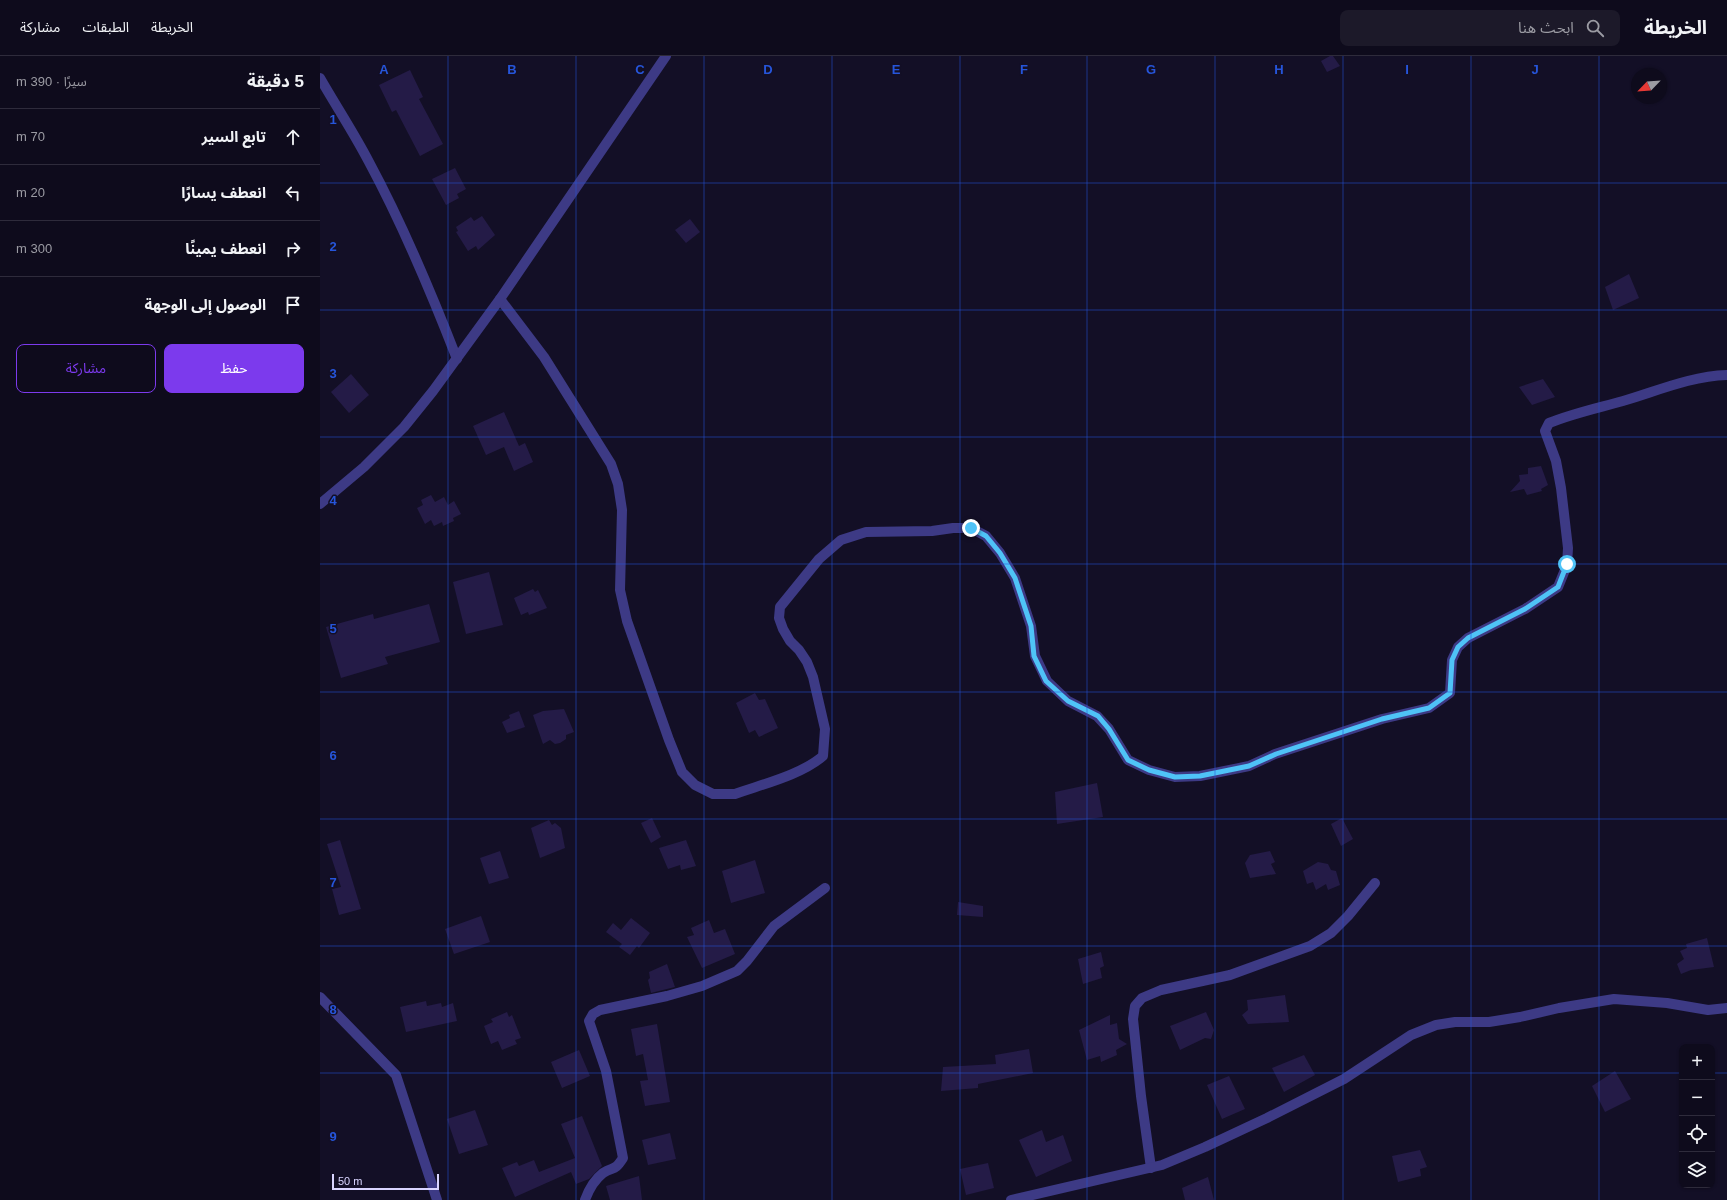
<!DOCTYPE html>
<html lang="ar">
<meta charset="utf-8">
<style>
body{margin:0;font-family:Arial,"Noto Sans Arabic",sans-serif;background:#1c1929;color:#f1f3f6;direction:rtl}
.controls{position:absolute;right:12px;bottom:12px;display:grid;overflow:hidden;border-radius:8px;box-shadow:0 1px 3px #0004}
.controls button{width:36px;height:36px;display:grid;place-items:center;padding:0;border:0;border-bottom:1px solid #2e2b3b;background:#0e0b1c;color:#f1f3f6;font:20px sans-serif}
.compass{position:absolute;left:1311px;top:12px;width:36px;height:36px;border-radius:50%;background:#0e0b1c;box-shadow:0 1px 3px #0004;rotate:245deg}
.scale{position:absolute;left:12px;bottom:10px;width:107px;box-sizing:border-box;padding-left:4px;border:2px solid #d9d4ff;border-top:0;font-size:11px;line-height:14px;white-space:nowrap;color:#d9d4ff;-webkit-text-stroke:3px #130f26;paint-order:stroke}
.stop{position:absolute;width:12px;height:12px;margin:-9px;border:3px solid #4fc3f7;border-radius:50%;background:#fff}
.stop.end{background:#4fc3f7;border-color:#fff;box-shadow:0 1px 4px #0008}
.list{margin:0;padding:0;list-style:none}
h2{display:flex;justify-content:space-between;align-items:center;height:52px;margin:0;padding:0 16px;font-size:17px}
h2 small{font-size:13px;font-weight:400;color:#9b9ba3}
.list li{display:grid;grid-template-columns:26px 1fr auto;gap:12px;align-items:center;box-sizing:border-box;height:56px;padding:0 16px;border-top:1px solid #2e2b3b}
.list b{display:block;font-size:15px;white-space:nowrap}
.list em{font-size:13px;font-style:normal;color:#9b9ba3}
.actions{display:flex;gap:8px;padding:12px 16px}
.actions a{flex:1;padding:9px 0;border:1px solid #7c3aed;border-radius:8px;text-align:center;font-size:14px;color:#7c3aed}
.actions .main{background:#7c3aed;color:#fff}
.icon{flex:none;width:22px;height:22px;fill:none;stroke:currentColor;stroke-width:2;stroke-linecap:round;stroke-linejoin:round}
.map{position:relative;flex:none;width:1407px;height:1144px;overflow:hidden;direction:ltr}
header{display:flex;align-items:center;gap:24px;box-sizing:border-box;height:56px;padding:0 20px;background:#0e0b1c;border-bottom:1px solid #2e2b3b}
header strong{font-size:19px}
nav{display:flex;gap:22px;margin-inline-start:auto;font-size:14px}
.search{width:280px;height:36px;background:#1c1929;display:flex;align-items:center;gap:10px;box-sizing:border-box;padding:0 14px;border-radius:8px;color:#9b9ba3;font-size:15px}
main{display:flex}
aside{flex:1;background:#0e0b1c}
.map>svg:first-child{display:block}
.building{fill:#241b47}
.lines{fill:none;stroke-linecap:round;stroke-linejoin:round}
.minor{stroke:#3d3a85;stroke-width:10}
.route{stroke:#4fc3f7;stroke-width:5}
.grid{fill:none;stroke:#2655da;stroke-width:1;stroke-opacity:0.55}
.grid-label{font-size:13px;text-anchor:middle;font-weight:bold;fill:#2655da;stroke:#130f26;stroke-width:3;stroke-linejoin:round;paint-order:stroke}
</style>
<header>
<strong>الخريطة</strong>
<div class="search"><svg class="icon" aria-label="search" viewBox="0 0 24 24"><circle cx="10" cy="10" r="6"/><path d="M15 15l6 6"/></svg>ابحث هنا</div>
<nav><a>الخريطة</a><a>الطبقات</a><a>مشاركة</a></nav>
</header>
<main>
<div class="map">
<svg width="1407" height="1144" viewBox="0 0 1407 1144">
<rect width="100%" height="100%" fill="#130f26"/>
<!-- building -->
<g class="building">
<polygon points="1010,0 1013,0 1020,10 1007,16 1001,5"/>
<polygon points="90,14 103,41 99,43 123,88 100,100 76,54 72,56 59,29"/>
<polygon points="135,112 146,133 137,138 139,142 126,149 112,123"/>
<polygon points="162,160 175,179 158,194 156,190 148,195 136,176 138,175 136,171 151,161 154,165"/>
<polygon points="370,163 380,176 366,187 355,174"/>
<polygon points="1309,218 1319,242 1293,254 1285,231"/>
<polygon points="31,318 49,339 29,357 11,336"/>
<polygon points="1223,323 1235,341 1212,349 1199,331"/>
<polygon points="184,356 199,390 205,387 213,406 194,415 184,391 166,399 153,370"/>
<polygon points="1221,410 1228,429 1221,433 1222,435 1207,439 1204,433 1190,436 1200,425 1199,419 1208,418 1208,412"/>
<polygon points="111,439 115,446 124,441 128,449 134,445 141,458 133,462 134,465 123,470 122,466 114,470 111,464 105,468 97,452 103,449 101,444"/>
<polygon points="169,516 183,569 146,578 133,526"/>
<polygon points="213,533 215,536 218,534 227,552 209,559 208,556 201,559 194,542"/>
<polygon points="109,548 120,586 65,601 68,608 21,622 6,571 53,558 54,563"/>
<polygon points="435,637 439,644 445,643 458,672 439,681 435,674 429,677 416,647"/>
<polygon points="244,653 254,676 246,679 246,683 240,687 235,688 230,684 223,688 213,659 223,655"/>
<polygon points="199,655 205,671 187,677 182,666 190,662 189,659"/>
<polygon points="777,727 783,761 737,768 735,736"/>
<polygon points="332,762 341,781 331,787 321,767"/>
<polygon points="1022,762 1033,783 1021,790 1011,768"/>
<polygon points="229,764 232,769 235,767 241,772 245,792 220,802 211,772"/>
<polygon points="20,784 41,853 19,859 12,833 21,831 7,788"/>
<polygon points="366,784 376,810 361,814 360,809 348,813 339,792"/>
<polygon points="180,795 189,822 169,828 160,802"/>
<polygon points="950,795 955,806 951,808 956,818 930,822 925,807 930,799"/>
<polygon points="435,804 445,837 411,847 402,815"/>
<polygon points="998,806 1008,808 1011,814 1016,815 1020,829 1008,834 1006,828 996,834 993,826 987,828 983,815"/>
<polygon points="638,846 663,850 663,861 637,859"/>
<polygon points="161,860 170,886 134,898 125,873"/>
<polygon points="311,862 330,877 319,892 317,890 310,899 299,891 302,888 286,876 293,867 301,874"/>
<polygon points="389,864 394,877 405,873 415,898 382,912 367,881 374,879 371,872"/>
<polygon points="1387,882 1394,911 1371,914 1361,918 1357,908 1364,903 1360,895 1367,892 1366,888"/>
<polygon points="781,896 784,910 780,912 782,922 763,928 758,903"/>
<polygon points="347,908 355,931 331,937 328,924 330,922 329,916"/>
<polygon points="965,939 969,966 928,968 922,959 928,954 927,944"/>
<polygon points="106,945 107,950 121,947 122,951 133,947 137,965 86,976 80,951"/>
<polygon points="187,956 189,961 192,959 201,982 195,984 197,988 182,994 178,985 171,988 164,970 173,966 171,963"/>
<polygon points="886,956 894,974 891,983 885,982 860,994 850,970"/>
<polygon points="790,959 790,969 797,967 799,983 807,988 796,994 797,999 781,1006 780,1000 767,1004 759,974"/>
<polygon points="337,968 350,1046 325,1050 320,1025 328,1024 323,998 316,1000 311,973"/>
<polygon points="709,993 713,1017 658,1028 658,1032 621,1035 623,1011 676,1008 675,999"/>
<polygon points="259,994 270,1020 242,1032 231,1006"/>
<polygon points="984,999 995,1019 964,1036 952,1012"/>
<polygon points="1295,1015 1311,1043 1285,1056 1272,1030"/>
<polygon points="909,1020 925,1053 902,1063 887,1029"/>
<polygon points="155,1054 168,1089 139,1098 127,1063"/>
<polygon points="262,1060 282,1110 269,1123 256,1128 251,1116 195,1141 182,1112 197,1106 199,1110 214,1104 219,1116 255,1102 241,1068"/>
<polygon points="722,1074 726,1086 743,1079 752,1105 716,1121 699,1084"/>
<polygon points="350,1077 356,1103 328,1109 322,1084"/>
<polygon points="1100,1094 1107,1111 1100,1113 1101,1120 1078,1126 1072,1100"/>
<polygon points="668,1107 674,1132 646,1139 640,1113"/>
<polygon points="319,1120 322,1144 290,1144 286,1130"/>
<polygon points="888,1121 894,1144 865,1144 862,1132"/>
</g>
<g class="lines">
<!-- minor -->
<g class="minor">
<path d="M0 22C16 50 34 77 49 106 83 169 111 236 137 303"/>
<path d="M180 243 224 301 291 408 298 428 302 454 300 534 307 565 349 684 362 716 375 729 393 738H415C443 728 481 719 503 700L505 673 493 621 487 606 479 594 470 585 463 573 459 562 460 551 499 503 521 484 546 476 612 475 633 472H651L666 480 680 497 695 522 711 570 715 600 727 625 748 645 777 660 789 673 808 704 829 714 855 721 880 720 929 710 955 698 1062 663 1109 652 1130 637 1132 604 1138 591 1148 582 1205 553 1238 531 1247 509 1248 492 1241 432 1236 405 1225 375 1229 367C1254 357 1278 352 1303 345 1337 335 1371 320 1407 319"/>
<polyline points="0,448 44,411 84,371 113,335 180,243 346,0"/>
<polyline points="0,941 76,1019 117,1144"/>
<polyline points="831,1112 821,1040 813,963 815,950 822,942 841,934 910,919 990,890 1011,877 1028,860 1055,827"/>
<path d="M265 1144C269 1133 274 1124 283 1117 294 1110 294 1116 303 1102L286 1015 269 965 273 958 280 954 347 940 382 930 417 915 427 905 454 870 505 832"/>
<polyline points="691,1144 842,1109 885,1091 947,1062 1024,1023 1091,979 1116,969 1135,966 1169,966 1200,961 1239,952 1294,943 1347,947 1388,954 1407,952"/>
</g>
</g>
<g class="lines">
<!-- route -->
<polyline class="route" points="651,472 666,480 680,497 695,522 711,570 714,600 726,625 748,645 778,660 789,673 808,704 829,714 855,721 880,720 929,710 956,698 1062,663 1109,652 1130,637 1132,604 1138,591 1148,582 1205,553 1238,531 1247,508"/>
</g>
<!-- grid -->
<path class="grid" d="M128 0V1144M256 0V1144M384 0V1144M512 0V1144M640 0V1144M767 0V1144M895 0V1144M1023 0V1144M1151 0V1144M1279 0V1144M0 127H1407M0 254H1407M0 381H1407M0 508H1407M0 636H1407M0 763H1407M0 890H1407M0 1017H1362M1392 1017H1407"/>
<g class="grid-label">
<text x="64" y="18">A</text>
<text x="192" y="18">B</text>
<text x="320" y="18">C</text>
<text x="448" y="18">D</text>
<text x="576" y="18">E</text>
<text x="704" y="18">F</text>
<text x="831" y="18">G</text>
<text x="959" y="18">H</text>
<text x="1087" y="18">I</text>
<text x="1215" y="18">J</text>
<text x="13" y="68">1</text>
<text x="13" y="195">2</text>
<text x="13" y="322">3</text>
<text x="13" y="449">4</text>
<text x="13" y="577">5</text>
<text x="13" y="704">6</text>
<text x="13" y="831">7</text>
<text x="13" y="958">8</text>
<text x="13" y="1085">9</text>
</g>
</svg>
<div class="controls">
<button>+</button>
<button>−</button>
<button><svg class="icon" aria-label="locate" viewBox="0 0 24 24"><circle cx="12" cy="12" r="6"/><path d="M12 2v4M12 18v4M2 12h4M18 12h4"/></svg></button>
<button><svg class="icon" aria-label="layers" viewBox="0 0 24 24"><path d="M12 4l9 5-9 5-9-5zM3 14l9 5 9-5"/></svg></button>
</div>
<svg class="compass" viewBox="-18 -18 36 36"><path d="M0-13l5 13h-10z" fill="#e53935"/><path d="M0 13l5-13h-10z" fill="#9b9ba3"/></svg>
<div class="scale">50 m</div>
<div class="stop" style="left:1247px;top:508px"></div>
<div class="stop end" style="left:651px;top:472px"></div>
</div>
<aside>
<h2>5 دقيقة<small>سيرًا · 390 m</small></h2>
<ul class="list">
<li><svg class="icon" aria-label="ahead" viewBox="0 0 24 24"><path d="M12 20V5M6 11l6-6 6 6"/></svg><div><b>تابع السير</b></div><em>70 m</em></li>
<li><svg class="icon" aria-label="left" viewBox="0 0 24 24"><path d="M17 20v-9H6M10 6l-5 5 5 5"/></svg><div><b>انعطف يسارًا</b></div><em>20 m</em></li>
<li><svg class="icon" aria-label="right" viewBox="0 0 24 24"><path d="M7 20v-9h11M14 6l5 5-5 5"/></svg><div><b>انعطف يمينًا</b></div><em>300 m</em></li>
<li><svg class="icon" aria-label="arrive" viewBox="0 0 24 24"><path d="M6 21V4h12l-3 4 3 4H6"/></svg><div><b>الوصول إلى الوجهة</b></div></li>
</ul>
<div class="actions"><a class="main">حفظ</a><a>مشاركة</a></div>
</aside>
</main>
